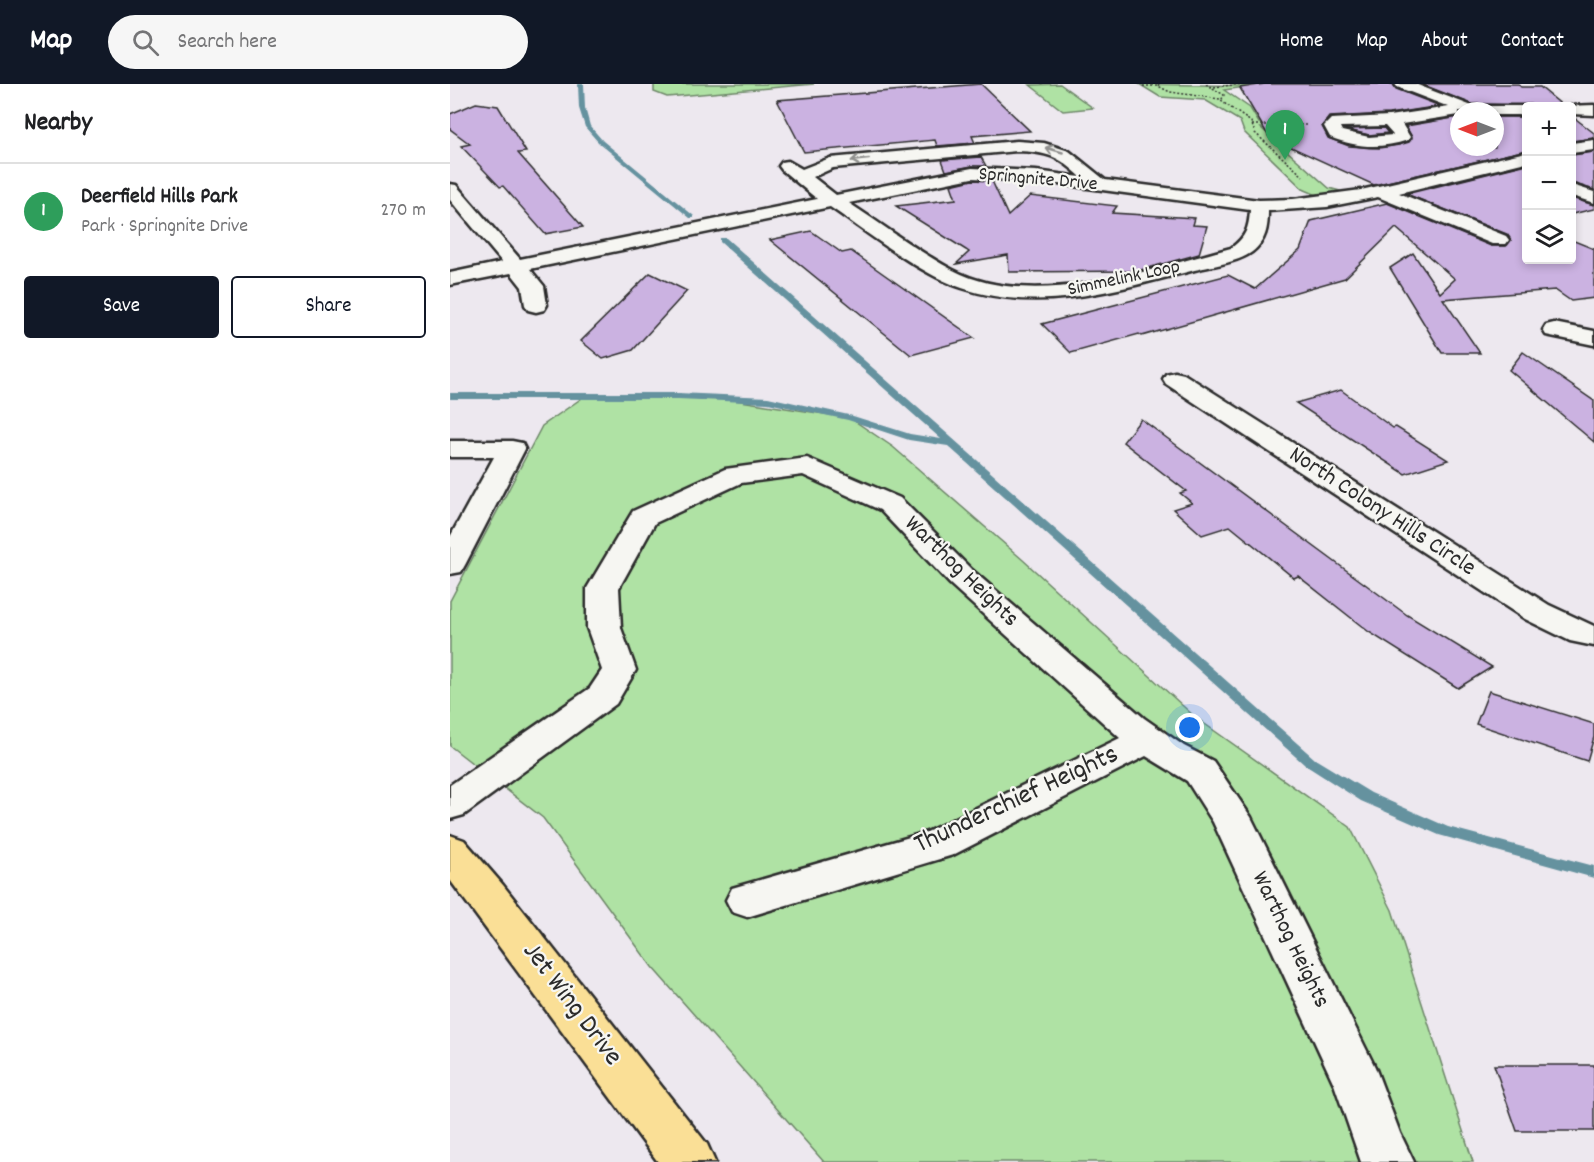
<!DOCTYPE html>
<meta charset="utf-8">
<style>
body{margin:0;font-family:Dekko,sans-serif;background:#f6f6f6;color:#202124}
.controls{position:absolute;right:18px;top:18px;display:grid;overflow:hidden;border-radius:6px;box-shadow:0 3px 9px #0003}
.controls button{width:54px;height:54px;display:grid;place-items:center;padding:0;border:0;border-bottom:2px solid #e0e0e0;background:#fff;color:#202124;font:30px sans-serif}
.compass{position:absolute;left:1000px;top:18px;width:54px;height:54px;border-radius:50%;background:#fff;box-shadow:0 3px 9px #0003;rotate:270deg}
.you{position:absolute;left:740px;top:644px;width:21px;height:21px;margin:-15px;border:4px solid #fff;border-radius:50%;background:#1a73e8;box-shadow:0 0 0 9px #1a73e833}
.badge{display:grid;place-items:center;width:39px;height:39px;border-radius:50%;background:#111827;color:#fff;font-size:20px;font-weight:700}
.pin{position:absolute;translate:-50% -50px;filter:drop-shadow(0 2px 3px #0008)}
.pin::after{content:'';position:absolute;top:32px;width:21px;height:18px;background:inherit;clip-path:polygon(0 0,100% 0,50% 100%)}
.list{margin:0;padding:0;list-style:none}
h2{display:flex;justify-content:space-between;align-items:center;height:78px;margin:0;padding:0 24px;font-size:26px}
h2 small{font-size:20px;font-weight:400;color:#757577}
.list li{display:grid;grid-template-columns:39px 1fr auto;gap:18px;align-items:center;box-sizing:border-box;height:96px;padding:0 24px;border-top:2px solid #e0e0e0}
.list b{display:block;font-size:22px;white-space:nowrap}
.list p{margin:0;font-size:20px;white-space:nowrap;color:#757577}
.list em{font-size:20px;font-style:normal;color:#757577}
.actions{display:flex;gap:12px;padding:18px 24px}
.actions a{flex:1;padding:14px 0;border:2px solid #111827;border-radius:6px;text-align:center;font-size:21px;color:#111827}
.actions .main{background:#111827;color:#fff}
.icon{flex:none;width:33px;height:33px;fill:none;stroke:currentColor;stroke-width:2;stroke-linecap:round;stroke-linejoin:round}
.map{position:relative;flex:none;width:1144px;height:1078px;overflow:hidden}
header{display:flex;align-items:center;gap:36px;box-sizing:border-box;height:84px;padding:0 30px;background:#111827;color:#fff}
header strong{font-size:28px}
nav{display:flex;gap:33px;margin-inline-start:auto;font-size:21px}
.search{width:420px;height:54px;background:#f6f6f6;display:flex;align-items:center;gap:15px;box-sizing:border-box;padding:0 21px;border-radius:33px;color:#757577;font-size:22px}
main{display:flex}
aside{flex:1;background:#fff}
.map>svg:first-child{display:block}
.green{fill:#afe2a4;stroke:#6d8668;stroke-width:1.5}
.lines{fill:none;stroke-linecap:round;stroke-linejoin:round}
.stream{fill:#65929f;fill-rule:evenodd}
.building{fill:#cbb2e1;stroke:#2b2b2b;stroke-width:1.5}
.minor-casing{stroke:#2b2b2b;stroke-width:5}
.major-casing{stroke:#2b2b2b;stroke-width:5}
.path{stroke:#2b2b2b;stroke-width:1.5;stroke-dasharray:2 2;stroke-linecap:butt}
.minor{fill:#f6f6f2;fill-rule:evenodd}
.major{fill:#fadf96;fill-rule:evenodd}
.oneway{stroke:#90908e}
.labels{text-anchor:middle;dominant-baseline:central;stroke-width:4.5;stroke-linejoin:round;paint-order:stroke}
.far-street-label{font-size:20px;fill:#2b2b2b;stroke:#f6f6f2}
.street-label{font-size:24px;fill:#2b2b2b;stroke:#f6f6f2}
.near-street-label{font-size:28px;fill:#2b2b2b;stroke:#f6f6f2}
</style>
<header>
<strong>Map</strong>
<div class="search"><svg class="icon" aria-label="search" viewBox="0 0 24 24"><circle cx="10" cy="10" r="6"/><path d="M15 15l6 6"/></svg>Search here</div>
<nav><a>Home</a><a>Map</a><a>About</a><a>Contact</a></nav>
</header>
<main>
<aside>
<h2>Nearby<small></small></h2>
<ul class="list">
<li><span class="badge" style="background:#2e9e5b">1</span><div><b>Deerfield Hills Park</b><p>Park · Springnite Drive</p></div><em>270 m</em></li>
</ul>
<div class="actions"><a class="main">Save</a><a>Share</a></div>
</aside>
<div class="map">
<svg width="1144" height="1078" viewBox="0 0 1144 1078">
<rect width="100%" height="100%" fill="#ede8ef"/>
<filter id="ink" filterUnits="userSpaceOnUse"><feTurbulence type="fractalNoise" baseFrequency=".0167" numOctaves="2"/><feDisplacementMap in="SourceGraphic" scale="12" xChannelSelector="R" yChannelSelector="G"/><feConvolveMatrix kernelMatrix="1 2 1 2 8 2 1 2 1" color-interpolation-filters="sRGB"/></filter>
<g filter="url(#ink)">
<!-- green -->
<g class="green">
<polygon points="204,0 364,0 217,13 204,8"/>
<polygon points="610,0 643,24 613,27 580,1"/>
<polygon points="689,0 802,2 774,6 800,24 809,39 854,39 856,43 811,44 879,104 890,107 869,112 853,105 794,48 790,37 755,16 710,13"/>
<polygon points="135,312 271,314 400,334 443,363 573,476 745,633 900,743 942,826 1023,1078 374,1078 202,883 93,734 0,662 0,517 92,342"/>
</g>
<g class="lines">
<!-- stream -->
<g class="stream">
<polygon points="128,0 134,0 135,24 140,42 153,57 244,132 244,134 240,134 149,59 135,43 129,24"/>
<polygon points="270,154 276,154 865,675 921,709 998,743 1144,782 1144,794 989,751 911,717 855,681 498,362 459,356 398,336 318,319 228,315 0,315 0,309 228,309 318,313 403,332 460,350 491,355 270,158"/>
</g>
</g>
<!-- building -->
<g class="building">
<polygon points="531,0 580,47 522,52 525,59 487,62 485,56 354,68 327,16"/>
<polygon points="815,0 943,0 946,5 990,22 939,30 879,33 872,42 878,54 899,62 929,64 949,61 959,58 962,54 956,42 1009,33 1009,63 1045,63 1045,33 1077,33 1077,66 924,101 819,53 790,4"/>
<polygon points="971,0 1068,0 1071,3 1090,3 1113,22 1022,20"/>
<polygon points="26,19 48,22 76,68 68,69 133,143 95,150 53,102 50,103 11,62 20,60 0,45 0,30"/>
<polygon points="1122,32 1144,49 1144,54 1122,57"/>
<polygon points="934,44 938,49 919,51 894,45"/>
<polygon points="1144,68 1144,106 1122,99 1122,71"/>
<polygon points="531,73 536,82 522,82 496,87 492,76"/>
<polygon points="1077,80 1077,176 1122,176 1122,156 1144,165 1144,214 1121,217 1105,206 993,215 1030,269 992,269 940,184 963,169 990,209 1005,195 946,144 895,194 692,252 689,250 621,269 592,240 778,191 805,205 850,166 861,137 937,119 1041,162 1056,162 1061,156 1057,150 956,110"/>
<polygon points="522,96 542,97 558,132 580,112 667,122 662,129 745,134 743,141 757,142 749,170 687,187 559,188 558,171 506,180 519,168 516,166 446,122 506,115 501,101"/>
<polygon points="1122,114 1144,121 1144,125 1122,130"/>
<polygon points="361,147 392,169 401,167 524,254 461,271 320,156"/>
<polygon points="200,189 237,207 183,266 153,275 131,257"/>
<polygon points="1073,268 1144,317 1144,358 1059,286"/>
<polygon points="891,306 943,344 946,343 998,376 955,390 846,319"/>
<polygon points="691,335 957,531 1042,583 1008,604 919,548 848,492 844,494 780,442 752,451 723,425 742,419 730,409 736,407 673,358"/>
<polygon points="1039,607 1144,640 1144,653 1137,677 1026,640"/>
<polygon points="1044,981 1144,981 1144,1047 1067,1047"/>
</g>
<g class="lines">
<!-- minor casing -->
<g class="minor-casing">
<g id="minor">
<path d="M945 0H965L1022 22H1080H1076V31H1045V27H1009V31L952 40 960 53 958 56C931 65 907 64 880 53L874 42 881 35 939 32 999 23 947 3ZM935 42 943 51 919 53 892 47 890 43Z"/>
<polygon points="1144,21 1144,31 1122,30 1122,22 1118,22"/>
<polygon points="1144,56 1144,66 1122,69 1122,59"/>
<path d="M567 57 594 59 619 67 655 96 809 116 843 115 911 106 1076 68V78L949 109 1056 152 1059 156 1056 160H1042L928 113 877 123 818 127C818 144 816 157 802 168 787 179 760 182 741 187 666 206 589 230 512 204 470 190 418 149 380 123L80 185 94 202 97 221 94 226 86 228 78 226 75 221 72 203 61 189 0 201V189L52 178 0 116V100L6 101 70 175 367 115 332 86 329 82 332 78 338 77 352 85 380 74ZM567 67C597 68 609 72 631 93L586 87 522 84 386 111 363 93 383 84ZM522 94 586 97 800 126C799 144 796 153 781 164 700 185 584 228 503 186 467 167 433 141 399 119Z"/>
<polygon points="1122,101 1144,108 1144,119 1122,112"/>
<polygon points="1104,239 1144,247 1144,261 1096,251 1093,246 1096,241"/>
<polygon points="725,288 734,290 1099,521 1144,542 1144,562 1120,557 1075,535 716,300 713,295 716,290"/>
<polygon points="0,357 62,357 72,359 75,365 15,481 11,488 0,490 0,453 44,373 0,373"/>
<polygon points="357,374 450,414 522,486 694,634 734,662 763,677 801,733 925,983 950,1049 964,1078 911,1078 884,1000 763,738 737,697 696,672 503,771 297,833 282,828 276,816 282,804 477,748 670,654 500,500 430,426 353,391 291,399 205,439 169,504 171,544 186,586 166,620 14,731 0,735 0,701 140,604 152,586 137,544 137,504 183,427 275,385"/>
</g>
</g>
<!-- major casing -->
<g class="major-casing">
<polygon id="major" points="0,751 14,756 53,801 257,1060 265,1078 208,1078 0,796"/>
</g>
<!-- path -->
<g class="path">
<polyline points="709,0 708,2 720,8 770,15"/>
<polyline points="756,0 774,11 771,17 801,38 805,49 853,92"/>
<polyline points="693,2 708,2"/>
<polyline points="764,3 791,0"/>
<polyline points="802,41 856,41"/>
</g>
<!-- minor -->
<use href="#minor" class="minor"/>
<!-- major -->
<use href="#major" class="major"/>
</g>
<!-- one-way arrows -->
<defs><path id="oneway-shaft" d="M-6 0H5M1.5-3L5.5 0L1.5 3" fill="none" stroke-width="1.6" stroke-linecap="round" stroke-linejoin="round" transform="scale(1.5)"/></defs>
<g class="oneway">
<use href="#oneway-shaft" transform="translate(604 66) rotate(-164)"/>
<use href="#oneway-shaft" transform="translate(410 76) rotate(174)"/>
</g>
</g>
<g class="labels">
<!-- far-street labels -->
<g class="far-street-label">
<text transform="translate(588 96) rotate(5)">Springnite Drive</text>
<text transform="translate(674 195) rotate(-12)">Simmelink Loop</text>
</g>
<!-- street labels -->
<g class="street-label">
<text transform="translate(932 428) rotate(33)">North Colony Hills Circle</text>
<text transform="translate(511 488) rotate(44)">Warthog Heights</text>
<text transform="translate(840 856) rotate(64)">Warthog Heights</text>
</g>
<!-- near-street labels -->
<g class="near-street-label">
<text transform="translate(567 717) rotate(-25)">Thunderchief Heights</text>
<text transform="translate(121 921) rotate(53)">Jet Wing Drive</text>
</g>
</g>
</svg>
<div class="controls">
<button>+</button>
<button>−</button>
<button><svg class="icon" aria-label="layers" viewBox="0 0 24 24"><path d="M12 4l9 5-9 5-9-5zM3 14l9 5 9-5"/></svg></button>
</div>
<svg class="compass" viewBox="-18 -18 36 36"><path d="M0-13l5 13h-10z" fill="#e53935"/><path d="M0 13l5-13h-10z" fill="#757577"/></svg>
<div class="you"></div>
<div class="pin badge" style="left:835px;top:76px;background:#2e9e5b">1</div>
</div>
</main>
